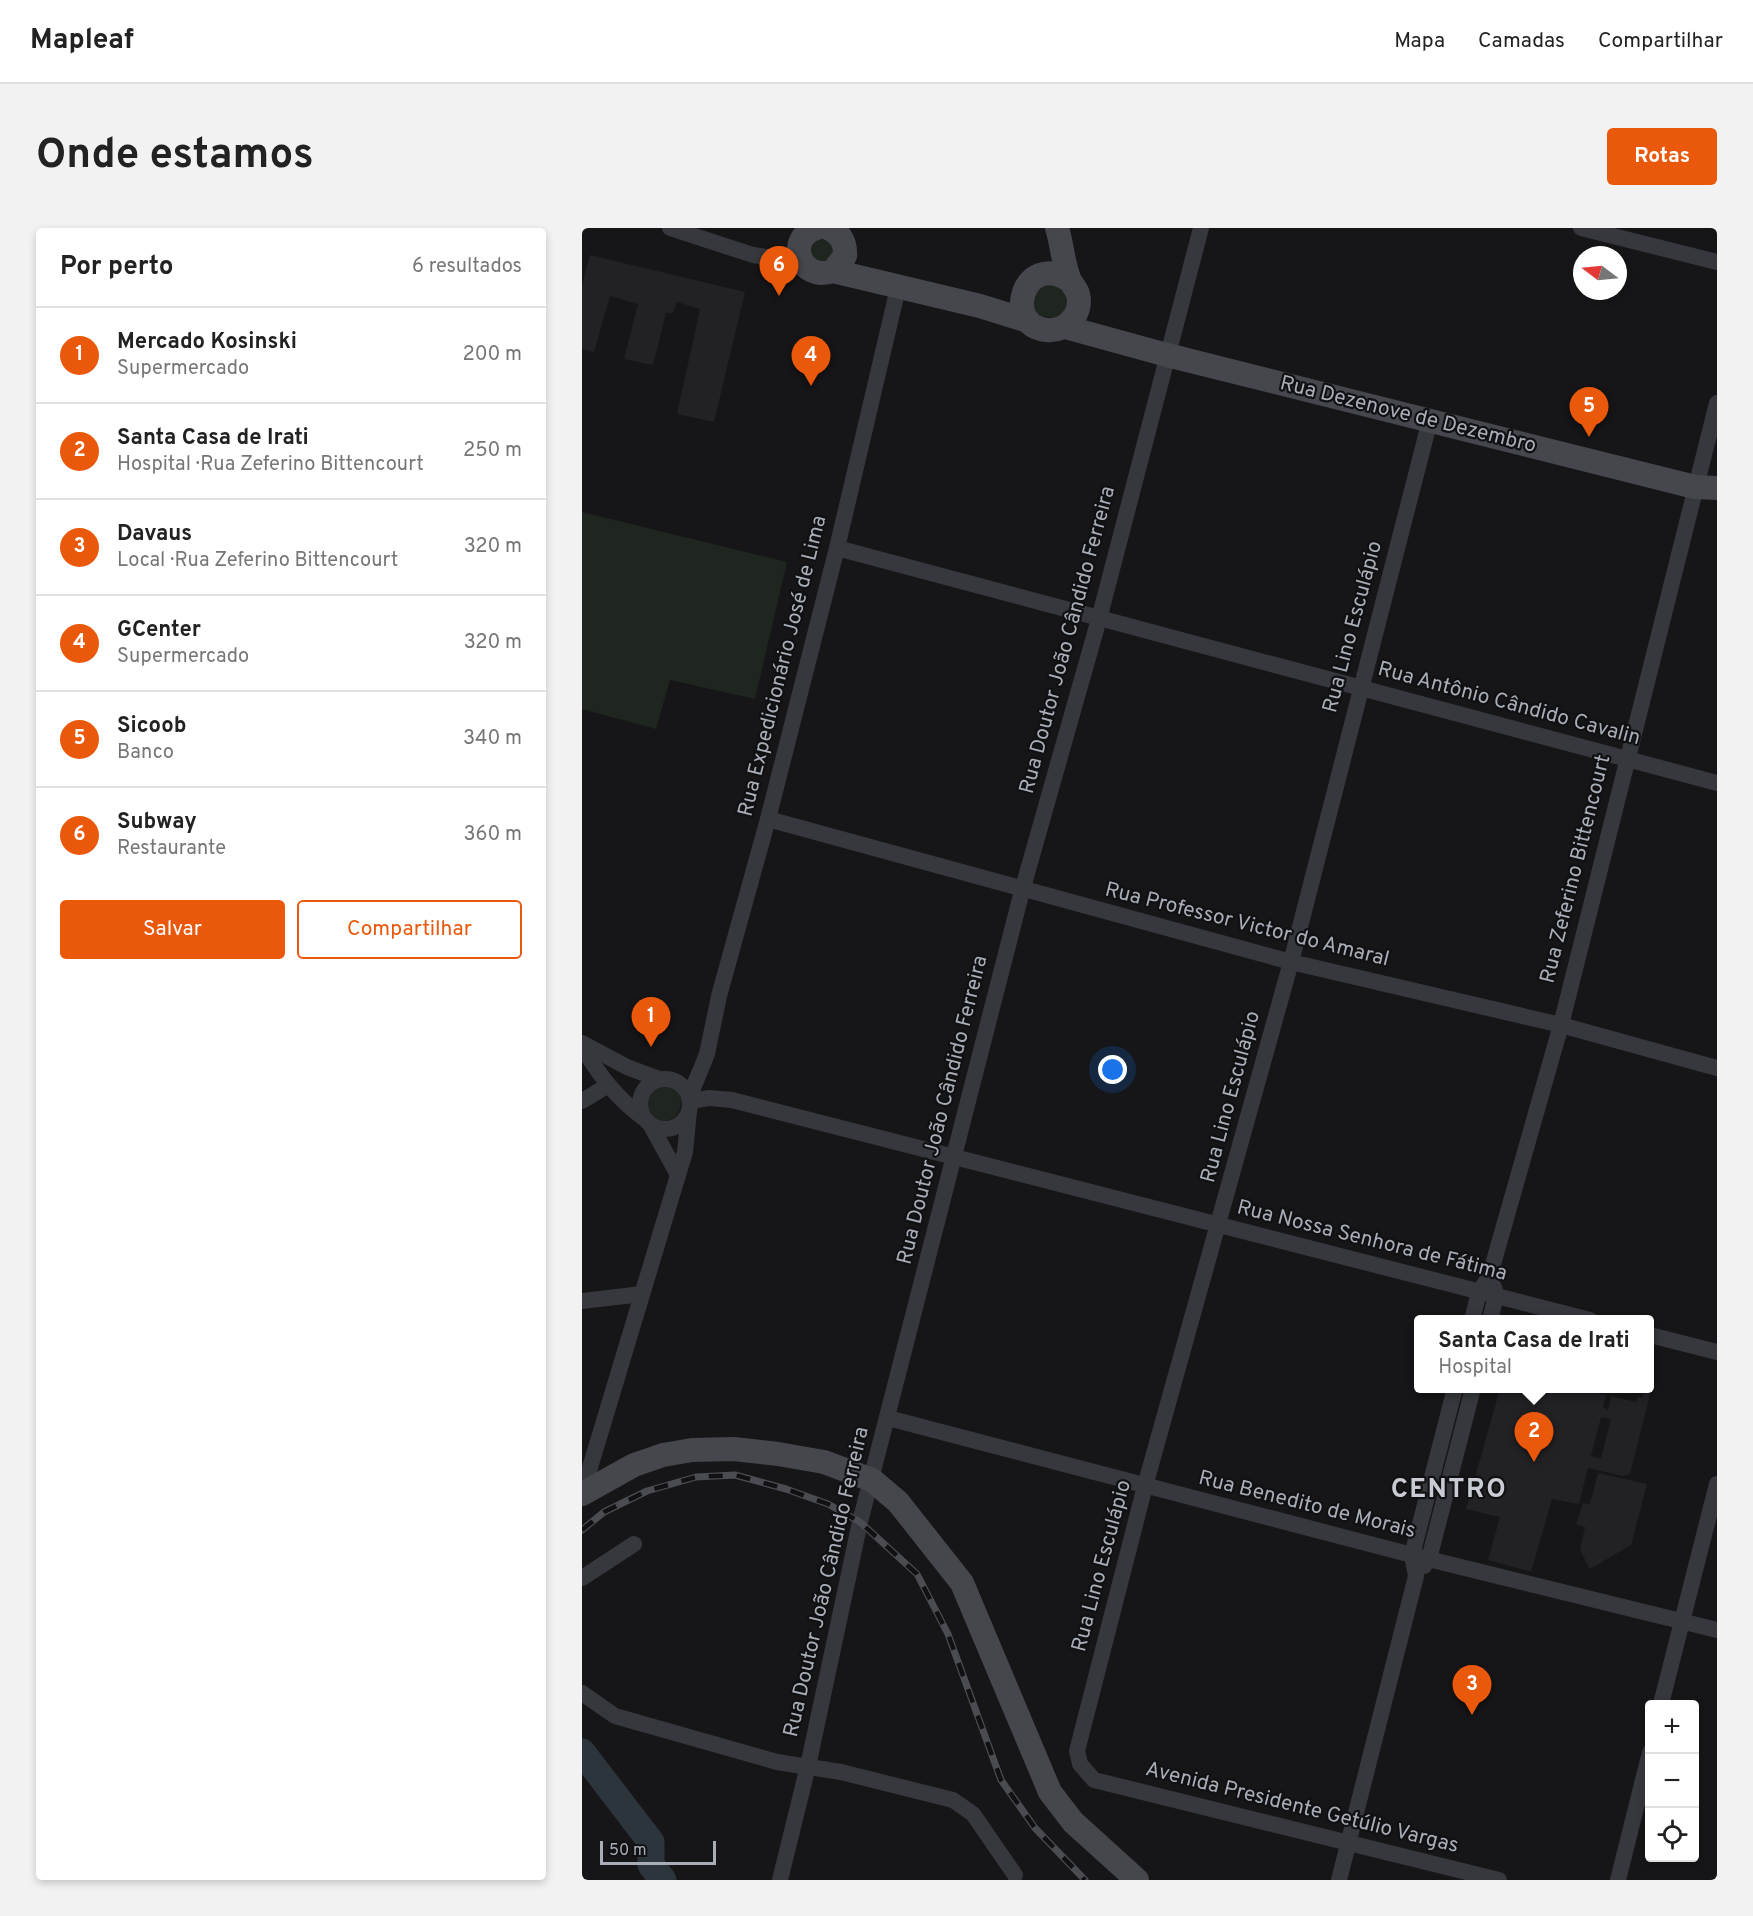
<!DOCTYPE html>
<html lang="pt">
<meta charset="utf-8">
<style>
body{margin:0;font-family:Overpass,sans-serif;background:#f2f2f2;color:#222}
.controls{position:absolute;right:18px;bottom:18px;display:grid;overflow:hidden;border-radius:6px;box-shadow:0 3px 9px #0003}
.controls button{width:54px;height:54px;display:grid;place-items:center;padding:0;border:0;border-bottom:2px solid #e0e0e0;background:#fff;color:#222;font:30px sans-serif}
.compass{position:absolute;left:991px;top:18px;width:54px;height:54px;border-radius:50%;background:#fff;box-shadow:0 3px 9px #0003;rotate:286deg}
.scale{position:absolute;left:18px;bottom:15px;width:116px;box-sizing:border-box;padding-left:6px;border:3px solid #a8adb8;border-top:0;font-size:16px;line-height:21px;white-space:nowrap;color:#a8adb8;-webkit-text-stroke:4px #111113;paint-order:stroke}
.you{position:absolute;left:531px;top:842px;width:21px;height:21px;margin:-15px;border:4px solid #fff;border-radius:50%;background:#1a73e8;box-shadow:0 0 0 9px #1a73e833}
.badge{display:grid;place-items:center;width:39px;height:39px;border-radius:50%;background:#ea580c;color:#fff;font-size:20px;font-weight:700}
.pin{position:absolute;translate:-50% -50px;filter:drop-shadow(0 2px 3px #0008)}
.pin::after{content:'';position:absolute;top:32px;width:21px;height:18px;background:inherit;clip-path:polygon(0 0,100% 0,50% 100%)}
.popup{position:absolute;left:832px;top:1087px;width:240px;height:78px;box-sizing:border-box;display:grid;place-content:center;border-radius:6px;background:#fff;filter:drop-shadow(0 2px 4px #0005);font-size:20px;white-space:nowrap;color:#767676}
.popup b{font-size:22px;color:#222}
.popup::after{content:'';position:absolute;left:50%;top:100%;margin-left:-12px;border:12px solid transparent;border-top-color:#fff}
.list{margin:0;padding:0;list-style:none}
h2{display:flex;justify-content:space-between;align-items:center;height:78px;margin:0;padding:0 24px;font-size:26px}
h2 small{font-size:20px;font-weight:400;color:#767676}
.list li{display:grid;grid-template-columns:39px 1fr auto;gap:18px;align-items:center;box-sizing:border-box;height:96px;padding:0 24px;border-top:2px solid #e0e0e0}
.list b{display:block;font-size:22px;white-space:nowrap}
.list p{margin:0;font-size:20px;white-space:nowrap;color:#767676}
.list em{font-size:20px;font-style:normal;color:#767676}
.actions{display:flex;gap:12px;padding:18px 24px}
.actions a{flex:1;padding:14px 0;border:2px solid #ea580c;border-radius:6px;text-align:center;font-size:21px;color:#ea580c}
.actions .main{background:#ea580c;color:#fff}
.icon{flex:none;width:33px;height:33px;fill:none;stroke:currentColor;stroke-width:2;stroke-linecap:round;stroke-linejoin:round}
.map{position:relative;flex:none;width:1135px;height:1652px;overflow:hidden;border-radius:6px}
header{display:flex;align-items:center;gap:36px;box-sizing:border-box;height:84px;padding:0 30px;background:#fff;border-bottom:2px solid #e0e0e0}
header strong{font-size:28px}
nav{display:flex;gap:33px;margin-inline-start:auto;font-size:21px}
.intro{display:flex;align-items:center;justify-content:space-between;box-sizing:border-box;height:144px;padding:0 36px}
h1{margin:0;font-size:42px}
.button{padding:15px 27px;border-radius:6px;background:#ea580c;color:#fff;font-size:21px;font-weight:700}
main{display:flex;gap:36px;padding:0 36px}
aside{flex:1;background:#fff;border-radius:6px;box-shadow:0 3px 9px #0003}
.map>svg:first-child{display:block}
.built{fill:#222225;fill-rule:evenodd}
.green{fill:#1e261f}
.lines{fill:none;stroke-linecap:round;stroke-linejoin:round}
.river{stroke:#2c353c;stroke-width:27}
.street{stroke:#37383d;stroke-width:16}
.secondary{stroke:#45474d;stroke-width:24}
.rail-casing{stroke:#4a4c52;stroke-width:7}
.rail{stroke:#111113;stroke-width:4.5;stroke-dasharray:14;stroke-linecap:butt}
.labels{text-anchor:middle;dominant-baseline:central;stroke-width:4.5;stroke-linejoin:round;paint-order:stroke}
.street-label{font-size:21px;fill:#a8adb8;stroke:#111113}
.district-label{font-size:27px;font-weight:bold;letter-spacing:1.5px;fill:#c9ccd4;stroke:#111113}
</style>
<header>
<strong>Mapleaf</strong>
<nav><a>Mapa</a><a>Camadas</a><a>Compartilhar</a></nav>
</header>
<div class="intro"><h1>Onde estamos</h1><a class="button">Rotas</a></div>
<main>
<aside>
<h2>Por perto<small>6 resultados</small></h2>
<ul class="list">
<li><span class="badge">1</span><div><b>Mercado Kosinski</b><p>Supermercado</p></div><em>200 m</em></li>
<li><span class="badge">2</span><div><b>Santa Casa de Irati</b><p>Hospital · Rua Zeferino Bittencourt</p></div><em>250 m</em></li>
<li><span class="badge">3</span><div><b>Davaus</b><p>Local · Rua Zeferino Bittencourt</p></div><em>320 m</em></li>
<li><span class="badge">4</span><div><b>GCenter</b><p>Supermercado</p></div><em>320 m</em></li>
<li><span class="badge">5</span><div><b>Sicoob</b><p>Banco</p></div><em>340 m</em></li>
<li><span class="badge">6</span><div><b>Subway</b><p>Restaurante</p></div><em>360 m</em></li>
</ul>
<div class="actions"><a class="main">Salvar</a><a>Compartilhar</a></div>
</aside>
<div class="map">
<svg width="1135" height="1652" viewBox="0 0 1135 1652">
<rect width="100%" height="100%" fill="#161618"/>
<!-- built -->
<g class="built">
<polygon points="8,27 163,64 132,194 95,186 118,81 95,74 91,85 84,85 71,137 42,131 56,76 28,68 12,124 0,121 0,57"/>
<path d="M918 1161H995L1024 1167 1021 1179 1026 1182 1029 1168 1054 1174 1056 1169 1060 1170 1062 1164 1068 1166 1048 1246 1041 1248 1006 1240 997 1276 970 1271 949 1344 906 1332 918 1289 884 1281ZM1019 1189 1029 1191 1019 1231 1009 1228Z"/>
<polygon points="1016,1245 1065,1256 1049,1317 1008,1341 998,1322 1003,1299 994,1296 1001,1275 1008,1276"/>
</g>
<!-- green -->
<g class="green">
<polygon points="234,8 251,12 251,30 234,35 225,19"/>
<polygon points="470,52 491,68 479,92 454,87 449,68"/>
<polygon points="0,284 205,334 173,471 88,452 74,501 0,481"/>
<circle cx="81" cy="875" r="18"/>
</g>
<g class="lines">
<!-- river -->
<polyline class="river" points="0,1524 69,1614 69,1637 81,1652"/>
<!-- street -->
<g class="street">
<polyline points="88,0 171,27 219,34"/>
<polyline points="999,0 1135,34"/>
<polyline points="848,192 709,734 563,1258 495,1523 498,1536 512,1552 917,1652"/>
<polyline points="255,320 1135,555"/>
<polyline points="186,591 709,734 979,797 1135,840"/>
<polyline points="0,815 45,839 77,851"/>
<path d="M0 819C19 849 33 869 63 891"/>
<circle cx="83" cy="876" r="25"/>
<polyline points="107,870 125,826 137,768 186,591 255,320 316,60"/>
<polyline points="0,873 25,858"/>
<polyline points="108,873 127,870 150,872 1008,1092"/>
<polyline points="68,896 96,947"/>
<polyline points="0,1073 60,1066"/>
<polyline points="890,1092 897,1064 908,1047 979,797 1135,175"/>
<polyline points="908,1092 914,1068 912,1059"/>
<polyline points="1068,1107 1135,1124"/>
<polyline points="306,1190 830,1327 1135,1402"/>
<polyline points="0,1266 103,924 107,883"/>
<polyline points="842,1338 847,1331 891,1160"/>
<polyline points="0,1350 52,1316"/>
<polyline points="0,1465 33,1488 195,1534 259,1544 371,1572 391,1586 433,1647"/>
<polyline points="1079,1476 1135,1256"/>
<polyline points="198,1652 226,1538 278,1294 440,663 517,391 619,0"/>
<polyline points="757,1652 834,1348 830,1327 873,1160"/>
<polyline points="1036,1652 1068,1524"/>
</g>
<!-- secondary -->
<g class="secondary">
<path d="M235 0C203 9 217 55 251 43L263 28C264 15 259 5 246 0"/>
<path d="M475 0C480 16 481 35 487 50 489 56 494 60 496 66 501 85 485 104 465 102 420 98 441 23 487 52"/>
<polyline points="251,43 398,78 446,93"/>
<polyline points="483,99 585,127 1113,259 1135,260"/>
<polyline points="0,1266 52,1237 81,1227 110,1222 152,1221 196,1226 242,1234 290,1252 316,1274 380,1355 468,1564 491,1594 555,1652"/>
</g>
<!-- rail casing -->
<g class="rail-casing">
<polyline id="rail" points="0,1302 22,1284 65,1263 114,1249 153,1247 204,1261 246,1276 278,1294 335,1346 366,1406 419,1552 453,1600 503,1652"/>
</g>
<!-- rail -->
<use href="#rail" class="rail"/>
</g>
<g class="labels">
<!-- street labels -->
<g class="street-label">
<text transform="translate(826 187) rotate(14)">Rua Dezenove de Dezembro</text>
<text transform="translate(771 399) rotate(-75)">Rua Lino Esculápio</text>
<text transform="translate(486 412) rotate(-75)">Rua Doutor João Cândido Ferreira</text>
<text transform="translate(201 438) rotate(-76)">Rua Expedicionário José de Lima</text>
<text transform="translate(927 476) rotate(15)">Rua Antônio Cândido Cavalin</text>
<text transform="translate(994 641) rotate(-76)">Rua Zeferino Bittencourt</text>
<text transform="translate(665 697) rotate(14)">Rua Professor Victor do Amaral</text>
<text transform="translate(649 869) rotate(-75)">Rua Lino Esculápio</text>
<text transform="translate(361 882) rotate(-76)">Rua Doutor João Cândido Ferreira</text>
<text transform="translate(790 1013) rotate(14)">Rua Nossa Senhora de Fátima</text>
<text transform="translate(725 1277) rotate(14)">Rua Benedito de Morais</text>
<text transform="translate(520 1338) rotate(-75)">Rua Lino Esculápio</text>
<text transform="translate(245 1354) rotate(-77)">Rua Doutor João Cândido Ferreira</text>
<text transform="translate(720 1580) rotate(14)">Avenida Presidente Getúlio Vargas</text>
</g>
<!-- district labels -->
<g class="district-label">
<text x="867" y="1262">CENTRO</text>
</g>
</g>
</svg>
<div class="controls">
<button>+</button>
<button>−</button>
<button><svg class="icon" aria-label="locate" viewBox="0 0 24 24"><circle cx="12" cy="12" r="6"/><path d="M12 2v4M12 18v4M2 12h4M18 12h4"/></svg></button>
</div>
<svg class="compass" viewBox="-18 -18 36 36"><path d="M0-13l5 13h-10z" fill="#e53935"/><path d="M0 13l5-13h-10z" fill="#767676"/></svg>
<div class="scale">50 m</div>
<div class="you"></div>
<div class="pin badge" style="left:69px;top:819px">1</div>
<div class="pin badge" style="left:952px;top:1234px">2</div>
<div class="popup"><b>Santa Casa de Irati</b>Hospital</div>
<div class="pin badge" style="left:890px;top:1487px">3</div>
<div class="pin badge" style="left:229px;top:158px">4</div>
<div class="pin badge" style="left:1007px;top:209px">5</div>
<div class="pin badge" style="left:197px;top:68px">6</div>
</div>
</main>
